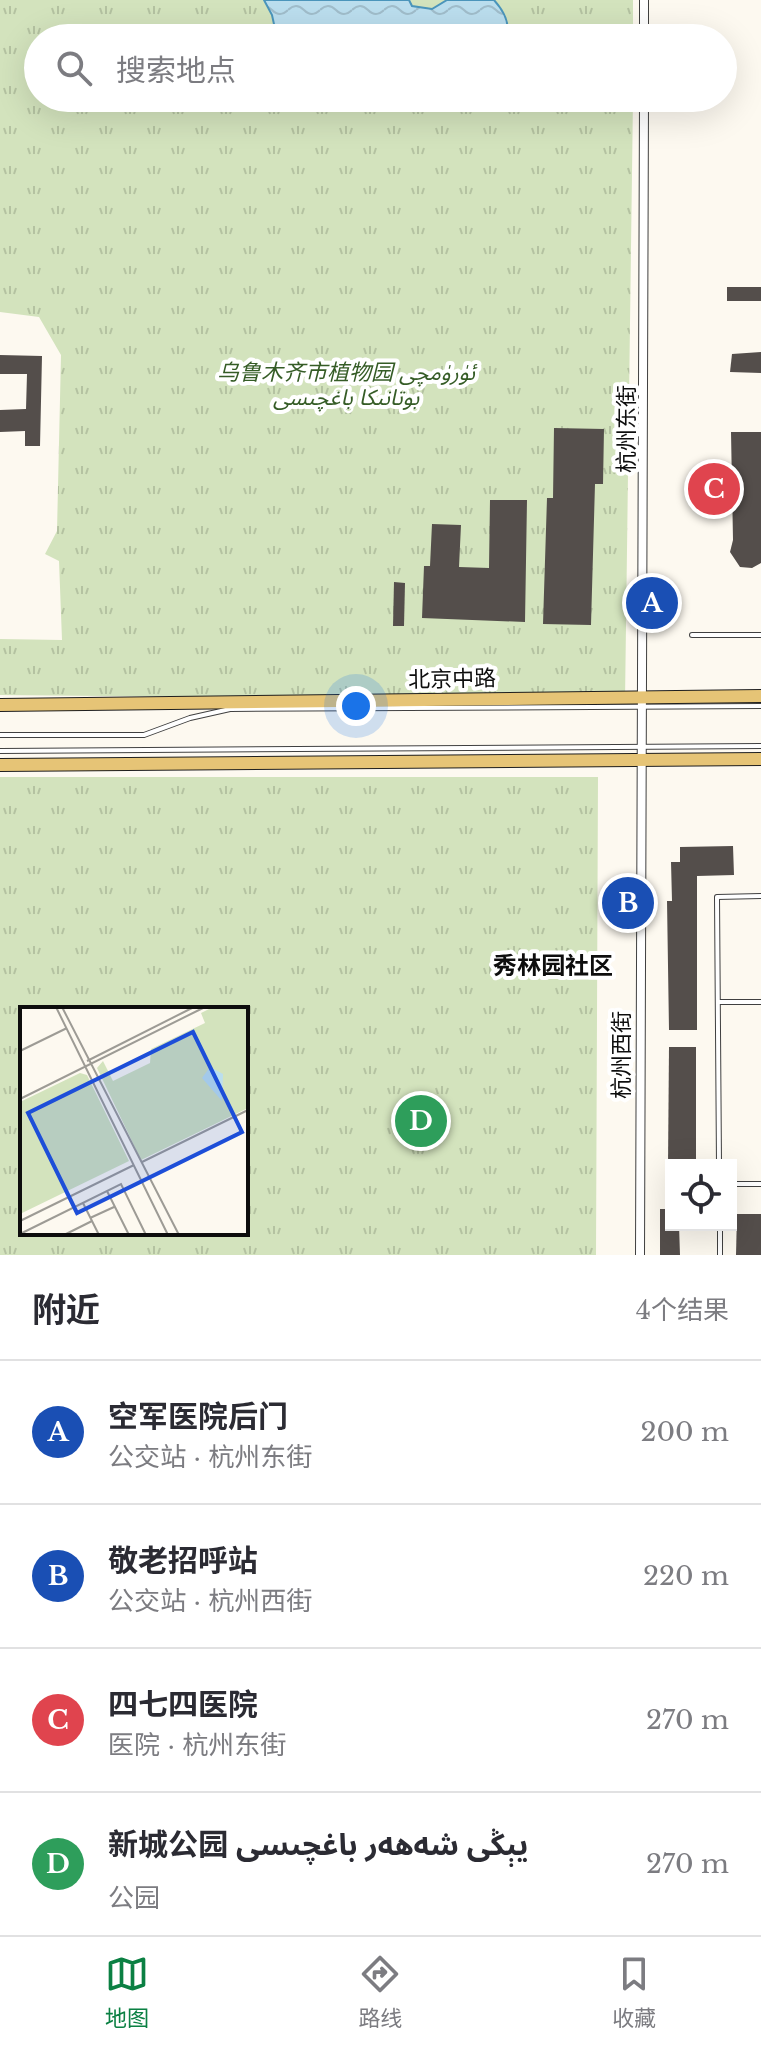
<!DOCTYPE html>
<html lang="zh">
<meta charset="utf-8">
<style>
body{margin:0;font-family:"Libre Baskerville","Noto Sans Arabic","Noto Sans SC",serif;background:#f2f2f3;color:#2b2b33}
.controls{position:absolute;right:24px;bottom:24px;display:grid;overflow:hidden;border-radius:0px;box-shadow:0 8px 32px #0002}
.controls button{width:72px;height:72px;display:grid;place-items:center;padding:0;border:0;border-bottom:2px solid #e1e1e2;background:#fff;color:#2b2b33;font:40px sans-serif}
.you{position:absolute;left:356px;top:706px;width:28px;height:28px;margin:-20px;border:6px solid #fff;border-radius:50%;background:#1a73e8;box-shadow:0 0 0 12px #1a73e833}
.badge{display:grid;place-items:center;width:52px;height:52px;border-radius:50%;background:#0b8043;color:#fff;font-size:26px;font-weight:700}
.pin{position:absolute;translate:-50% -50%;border:4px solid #fff;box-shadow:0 2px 8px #0006}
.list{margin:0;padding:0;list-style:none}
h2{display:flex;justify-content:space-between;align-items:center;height:104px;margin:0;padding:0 32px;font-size:34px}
h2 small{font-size:26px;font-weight:400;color:#7c7c81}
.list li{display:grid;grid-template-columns:52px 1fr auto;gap:24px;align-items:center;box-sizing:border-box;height:144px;padding:0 32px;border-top:2px solid #e1e1e2}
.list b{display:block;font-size:30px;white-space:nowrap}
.list p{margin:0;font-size:26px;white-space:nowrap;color:#7c7c81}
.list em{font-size:26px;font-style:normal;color:#7c7c81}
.icon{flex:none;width:44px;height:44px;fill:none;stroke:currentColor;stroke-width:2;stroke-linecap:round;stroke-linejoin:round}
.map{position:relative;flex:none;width:761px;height:1255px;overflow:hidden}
.search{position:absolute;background:#fff;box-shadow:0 8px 32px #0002;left:24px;right:24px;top:24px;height:88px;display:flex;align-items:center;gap:20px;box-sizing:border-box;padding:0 28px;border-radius:44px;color:#7c7c81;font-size:30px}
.sheet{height:680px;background:#fff}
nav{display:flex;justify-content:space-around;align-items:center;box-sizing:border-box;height:112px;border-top:2px solid #e1e1e2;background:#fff;font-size:22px;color:#7c7c81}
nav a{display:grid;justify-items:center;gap:4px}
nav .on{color:#0b8043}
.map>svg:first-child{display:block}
.park{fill:url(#park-tufts);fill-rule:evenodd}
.water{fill:url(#water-waves);stroke:#4b95bb;stroke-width:2}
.building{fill:#544e4b}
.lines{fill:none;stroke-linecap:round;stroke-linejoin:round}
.lane-casing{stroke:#404040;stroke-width:6}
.street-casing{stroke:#404040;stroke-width:10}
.primary-casing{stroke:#1e1e1e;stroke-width:14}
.lane{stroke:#fff;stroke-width:4}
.street{stroke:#fff;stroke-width:8}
.primary{stroke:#e6c476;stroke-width:12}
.labels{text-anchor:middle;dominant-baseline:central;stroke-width:8;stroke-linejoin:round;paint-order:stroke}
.park-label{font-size:22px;font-style:italic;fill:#355c26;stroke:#fff}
.street-label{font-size:22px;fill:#0d0d0d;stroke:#fff}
.neighbourhood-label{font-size:24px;font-weight:bold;fill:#0d0d0d;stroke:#fff}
.inset-road{fill:none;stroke:#9d9b95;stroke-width:2}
.view{fill:#1d4ed8;fill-opacity:0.15;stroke:#1d4ed8;stroke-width:4}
.inset-edge{fill:none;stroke:#0d0d0d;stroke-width:4}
</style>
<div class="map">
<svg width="761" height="1255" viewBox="0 0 761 1255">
<defs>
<pattern id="park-tufts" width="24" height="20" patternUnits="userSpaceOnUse" patternTransform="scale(2)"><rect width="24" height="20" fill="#d3e3bd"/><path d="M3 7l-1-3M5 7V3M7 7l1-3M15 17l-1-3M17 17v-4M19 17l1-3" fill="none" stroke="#b4c2a1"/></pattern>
<pattern id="water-waves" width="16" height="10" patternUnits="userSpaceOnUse" patternTransform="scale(2)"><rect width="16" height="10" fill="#bbdeee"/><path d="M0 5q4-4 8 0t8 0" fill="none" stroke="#a0bdcb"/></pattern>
</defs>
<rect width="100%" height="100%" fill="#fdf9f0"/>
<!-- park -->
<g class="park">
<polygon points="0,0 633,0 633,38 38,38 38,98 633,98 625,701 0,695 0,639 62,640 59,561 45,554 57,531 61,355 39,317 0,312"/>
<path d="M0 777H598L596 1255H0ZM22 1009H246V1233H22Z"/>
</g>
<!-- water -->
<path class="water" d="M264 0H409L412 6 432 9 447 0H494C503 10 512 25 505 38H277L272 15Z"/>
<!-- building -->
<g class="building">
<rect x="727" y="287" width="34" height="14"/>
<polygon points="761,352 761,373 730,372 732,354"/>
<polygon points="0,355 42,356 40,446 25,446 25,431 0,432 0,410 26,409 27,374 0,374"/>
<polygon points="554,428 604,429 603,484 595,484 591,625 543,624 547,498 553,498"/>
<polygon points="731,432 761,432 761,563 752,568 740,567 730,552 733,540"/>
<polygon points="490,500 527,500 525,622 422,618 424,566 430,566 432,524 461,525 459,567 489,568"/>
<polygon points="394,582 405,583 404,626 393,626"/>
<polygon points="733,846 734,875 697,876 697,1030 669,1030 667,901 672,901 671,862 680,862 680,847"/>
<polygon points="669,1047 696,1047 696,1165 668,1165"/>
<polygon points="660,1209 671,1209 671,1225 679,1225 680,1255 660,1255"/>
<polygon points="737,1214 761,1214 761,1255 736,1255"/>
</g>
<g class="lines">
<!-- lane casing -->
<g class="lane-casing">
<g id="lane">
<polyline points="692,635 761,635"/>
<polyline points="0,735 144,735 190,718 230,709 761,706"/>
<polyline points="0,751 761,746"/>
<polyline points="718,1002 761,1002"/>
<polyline points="719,1165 717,897 761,896"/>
<polyline points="731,1184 761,1184"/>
<polyline points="720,1225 720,1255"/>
</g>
</g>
<!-- street casing -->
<g class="street-casing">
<g id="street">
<polyline points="644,38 644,0"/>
<polyline points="640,1255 644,98"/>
</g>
</g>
<!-- primary casing -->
<g class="primary-casing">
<g id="primary">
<polyline points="0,705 761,696"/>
<polyline points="0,765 761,759"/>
</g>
</g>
<!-- lane -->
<use href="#lane" class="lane"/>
<!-- street -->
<use href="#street" class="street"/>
<!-- primary -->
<use href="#primary" class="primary"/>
</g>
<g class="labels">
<!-- park labels -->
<g class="park-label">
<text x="346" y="372">乌鲁木齐市植物园 ئۈرۈمچى<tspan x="346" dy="25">بوتانىكا باغچىسى</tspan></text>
</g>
<!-- street labels -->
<g class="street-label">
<text transform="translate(626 429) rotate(-90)">杭州东街</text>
<text transform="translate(452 679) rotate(-1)">北京中路</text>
<text transform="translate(621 1055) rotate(-90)">杭州西街</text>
</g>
<!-- neighbourhood labels -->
<g class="neighbourhood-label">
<text x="553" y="965">秀林园社区</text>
</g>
</g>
<!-- overview -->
<g transform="translate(20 1007)">
<rect width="228" height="228" fill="#fdf9f0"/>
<path d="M193 0H228V101L121 153 77 61 83 54 93 74 130 56 131 42 185 16 181 6ZM60 66 67 68 109 154 0 207V95Z" fill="#d3e3bd"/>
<path d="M190 60 203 67 202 94 182 71Z" fill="#bbdeee"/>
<path class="inset-road" d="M36 0 148 228M42 0 159 228M0 44 47 21M67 54 174 0M0 92 185 0M122 155 228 103M87 184 109 228M63 196 79 228M70 211 94 200M0 214 114 158M2 226 101 177 126 228M44 228 72 214"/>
<path class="view" d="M173 25 222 125 57 206 8 106Z"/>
<rect width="228" height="228" class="inset-edge"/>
</g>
</svg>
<div class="controls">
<button><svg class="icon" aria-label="locate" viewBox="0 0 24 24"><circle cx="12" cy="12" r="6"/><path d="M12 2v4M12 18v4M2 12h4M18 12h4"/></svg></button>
</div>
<div class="you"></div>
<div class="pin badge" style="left:652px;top:603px;background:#1a4fb4">A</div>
<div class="pin badge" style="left:628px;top:903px;background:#1a4fb4">B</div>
<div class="pin badge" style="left:714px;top:489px;background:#e0444e">C</div>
<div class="pin badge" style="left:421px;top:1121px;background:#2e9e5b">D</div>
<div class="search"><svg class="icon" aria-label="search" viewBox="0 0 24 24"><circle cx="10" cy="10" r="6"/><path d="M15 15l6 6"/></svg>搜索地点</div>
</div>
<section class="sheet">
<h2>附近<small>4个结果</small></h2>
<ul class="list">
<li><span class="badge" style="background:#1a4fb4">A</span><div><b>空军医院后门</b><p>公交站 · 杭州东街</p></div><em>200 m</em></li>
<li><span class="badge" style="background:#1a4fb4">B</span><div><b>敬老招呼站</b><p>公交站 · 杭州西街</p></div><em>220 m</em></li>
<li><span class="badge" style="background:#e0444e">C</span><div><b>四七四医院</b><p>医院 · 杭州东街</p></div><em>270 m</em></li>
<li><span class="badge" style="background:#2e9e5b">D</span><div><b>新城公园 يېڭى شەھەر باغچىسى</b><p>公园</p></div><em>270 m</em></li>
</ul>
</section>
<nav>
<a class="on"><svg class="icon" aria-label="map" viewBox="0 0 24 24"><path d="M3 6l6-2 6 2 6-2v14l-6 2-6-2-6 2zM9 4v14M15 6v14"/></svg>地图</a>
<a><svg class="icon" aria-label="directions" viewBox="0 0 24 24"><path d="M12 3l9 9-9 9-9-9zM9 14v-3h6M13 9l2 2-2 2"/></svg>路线</a>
<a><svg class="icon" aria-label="saved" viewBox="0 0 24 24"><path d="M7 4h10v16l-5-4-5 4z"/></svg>收藏</a>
</nav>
